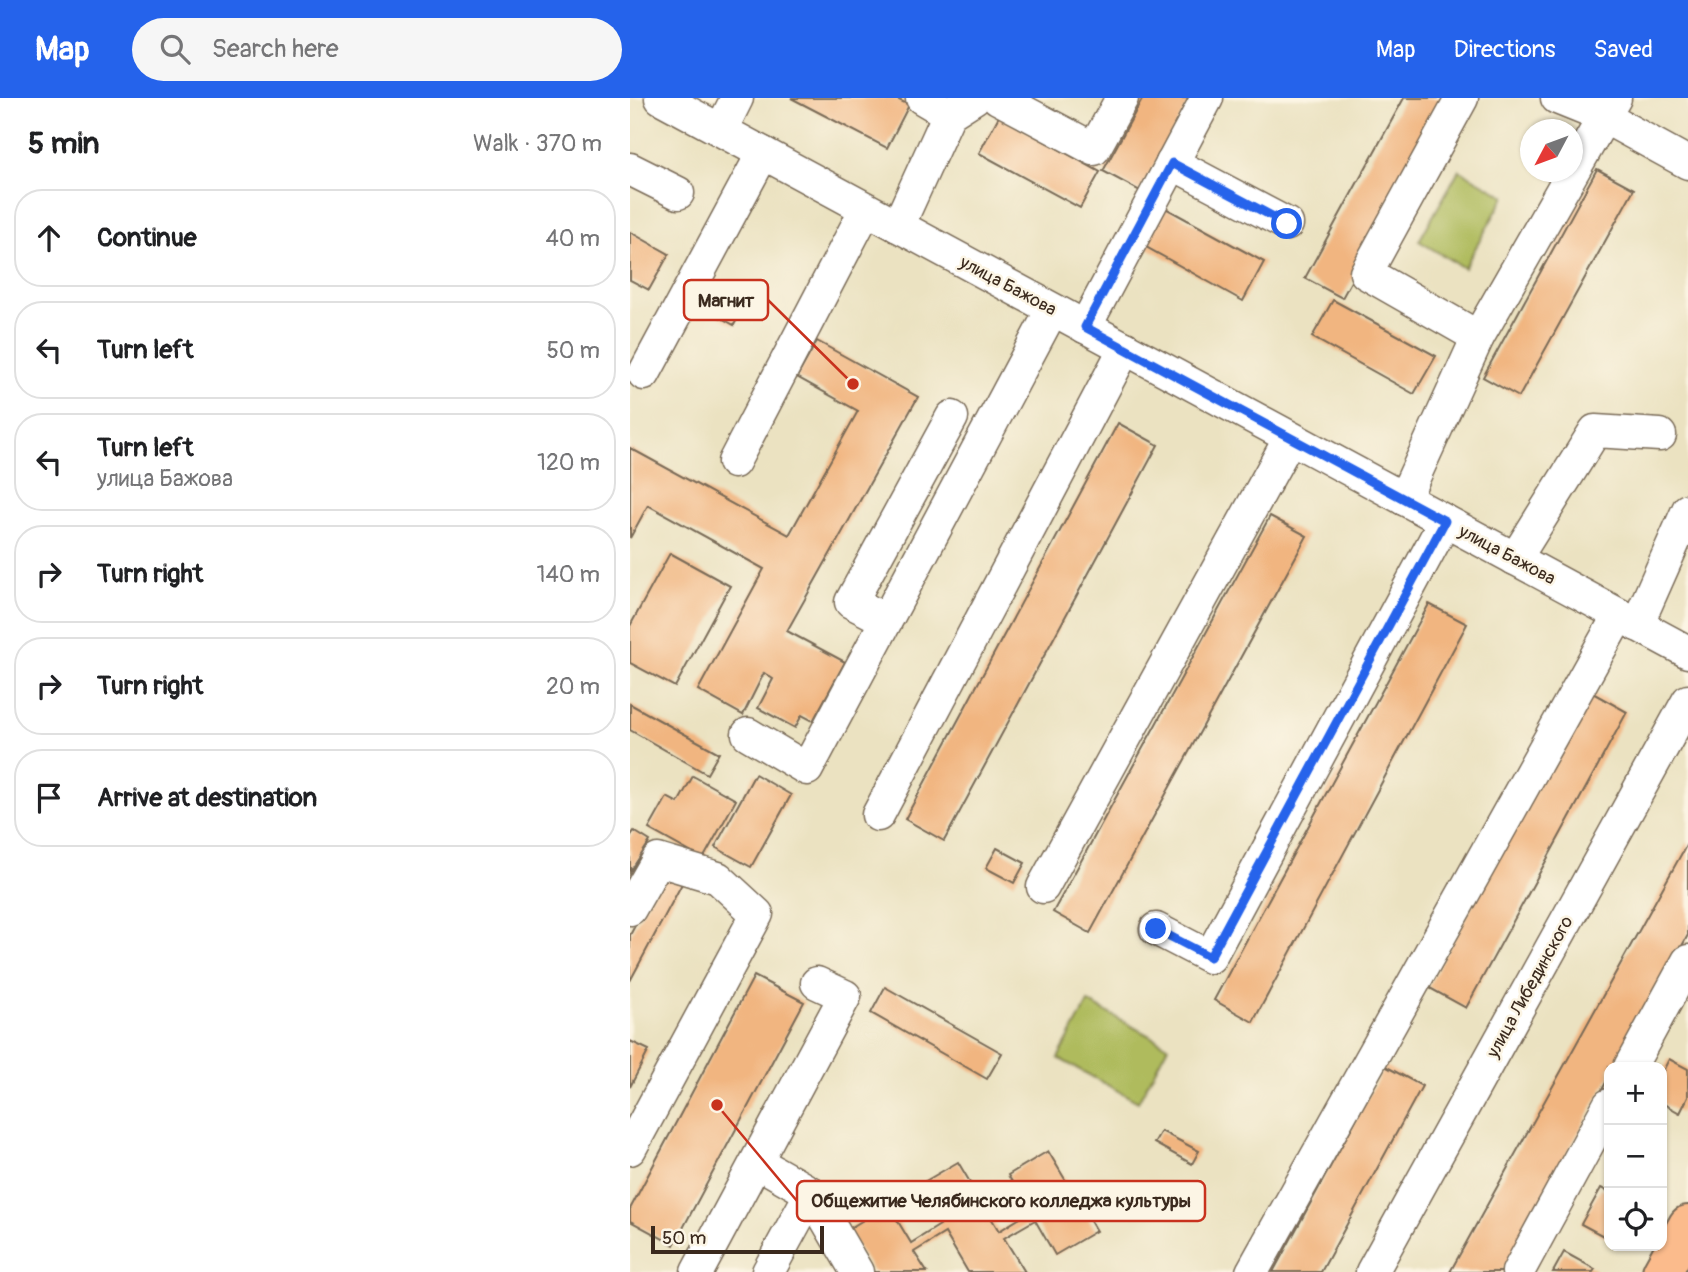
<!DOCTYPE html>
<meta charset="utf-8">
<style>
body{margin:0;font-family:Pangolin,sans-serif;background:#f6f6f6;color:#202124}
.controls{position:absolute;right:21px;bottom:21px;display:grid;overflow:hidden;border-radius:14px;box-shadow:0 2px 5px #0004}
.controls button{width:63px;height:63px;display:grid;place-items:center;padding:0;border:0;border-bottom:2px solid #e0e0e0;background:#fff;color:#202124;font:35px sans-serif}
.compass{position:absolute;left:890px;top:21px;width:63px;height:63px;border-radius:50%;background:#fff;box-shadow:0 2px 5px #0004;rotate:229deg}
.scale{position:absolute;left:21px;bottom:18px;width:173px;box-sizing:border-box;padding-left:7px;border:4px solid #3b2a1e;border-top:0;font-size:19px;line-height:24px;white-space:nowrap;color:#3b2a1e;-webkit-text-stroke:5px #fcf5e5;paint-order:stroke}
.stop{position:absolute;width:21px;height:21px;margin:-16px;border:5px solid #2563eb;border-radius:50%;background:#fff}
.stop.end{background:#2563eb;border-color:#fff;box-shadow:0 2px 7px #0008}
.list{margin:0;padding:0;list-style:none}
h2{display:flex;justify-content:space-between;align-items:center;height:91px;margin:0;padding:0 28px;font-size:30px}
h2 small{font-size:23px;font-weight:400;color:#757577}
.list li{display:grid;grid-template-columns:46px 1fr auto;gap:21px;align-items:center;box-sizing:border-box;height:98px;margin:0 14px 14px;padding:0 14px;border:2px solid #e0e0e0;border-radius:28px}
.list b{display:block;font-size:26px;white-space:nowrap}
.list p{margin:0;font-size:23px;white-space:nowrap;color:#757577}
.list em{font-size:23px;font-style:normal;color:#757577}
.icon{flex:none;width:38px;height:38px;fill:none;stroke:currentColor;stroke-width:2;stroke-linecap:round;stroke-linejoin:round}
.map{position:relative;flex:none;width:1058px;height:1174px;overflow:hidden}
header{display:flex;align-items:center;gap:42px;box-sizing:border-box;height:98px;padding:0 35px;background:#2563eb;color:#fff}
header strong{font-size:33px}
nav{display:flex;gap:38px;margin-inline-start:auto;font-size:24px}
.search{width:490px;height:63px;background:#f6f6f6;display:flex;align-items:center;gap:18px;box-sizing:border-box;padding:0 24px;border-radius:38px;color:#757577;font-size:26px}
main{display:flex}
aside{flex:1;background:#fff}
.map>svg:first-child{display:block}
.green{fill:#afbb5d;stroke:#75723e;stroke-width:2}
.building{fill:#f1b580}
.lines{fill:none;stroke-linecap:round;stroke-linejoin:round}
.minor-casing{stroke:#796a57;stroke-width:35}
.major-casing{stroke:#796a57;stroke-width:42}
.minor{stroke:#fff;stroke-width:32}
.major{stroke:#fbbb8c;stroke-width:38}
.route{stroke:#2563eb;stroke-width:9}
.labels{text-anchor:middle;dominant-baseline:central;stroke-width:5;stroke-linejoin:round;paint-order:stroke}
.street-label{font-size:18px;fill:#3b2a1e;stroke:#fcf5e5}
.leader{fill:none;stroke:#c8321e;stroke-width:2.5}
.callout-dot{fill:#c8321e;stroke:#fcf5e5;stroke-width:2.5}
.callout{fill:#fcf5e5;stroke:#c8321e;stroke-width:2.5}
.callout-label{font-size:19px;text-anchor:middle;font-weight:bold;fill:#3b2a1e}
</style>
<header>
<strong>Map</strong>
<div class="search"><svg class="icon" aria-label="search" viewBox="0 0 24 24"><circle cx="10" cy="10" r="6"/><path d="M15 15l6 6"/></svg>Search here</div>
<nav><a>Map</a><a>Directions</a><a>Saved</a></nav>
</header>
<main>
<aside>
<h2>5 min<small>Walk · 370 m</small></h2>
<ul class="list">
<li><svg class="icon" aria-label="ahead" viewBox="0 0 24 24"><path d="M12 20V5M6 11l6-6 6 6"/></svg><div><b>Continue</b></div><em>40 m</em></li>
<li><svg class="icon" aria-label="left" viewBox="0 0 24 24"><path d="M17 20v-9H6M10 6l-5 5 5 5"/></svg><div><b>Turn left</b></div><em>50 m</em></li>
<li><svg class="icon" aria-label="left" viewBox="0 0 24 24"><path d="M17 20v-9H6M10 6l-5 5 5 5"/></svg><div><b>Turn left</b><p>улица Бажова</p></div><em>120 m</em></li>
<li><svg class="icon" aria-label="right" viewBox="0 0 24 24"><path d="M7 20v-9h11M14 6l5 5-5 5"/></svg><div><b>Turn right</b></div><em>140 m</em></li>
<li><svg class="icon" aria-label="right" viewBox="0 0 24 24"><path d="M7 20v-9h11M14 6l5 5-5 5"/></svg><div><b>Turn right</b></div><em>20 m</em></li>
<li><svg class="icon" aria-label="arrive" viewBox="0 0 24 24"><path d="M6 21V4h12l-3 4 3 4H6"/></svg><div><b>Arrive at destination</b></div></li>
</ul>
</aside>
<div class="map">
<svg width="1058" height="1174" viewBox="0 0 1058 1174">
<rect width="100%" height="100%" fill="#fcf5e5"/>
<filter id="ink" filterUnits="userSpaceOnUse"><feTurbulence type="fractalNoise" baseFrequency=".0143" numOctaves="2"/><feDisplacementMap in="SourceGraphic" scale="14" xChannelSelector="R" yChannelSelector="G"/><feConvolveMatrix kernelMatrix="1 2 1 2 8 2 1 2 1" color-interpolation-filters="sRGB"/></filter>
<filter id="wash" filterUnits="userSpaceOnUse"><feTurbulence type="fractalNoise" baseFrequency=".00686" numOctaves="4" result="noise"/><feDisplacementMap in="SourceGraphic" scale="28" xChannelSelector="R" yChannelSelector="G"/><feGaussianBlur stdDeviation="1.57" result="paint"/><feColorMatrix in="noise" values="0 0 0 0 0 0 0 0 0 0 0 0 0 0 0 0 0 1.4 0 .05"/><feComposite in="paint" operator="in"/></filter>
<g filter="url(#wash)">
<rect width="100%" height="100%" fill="#ebe2c1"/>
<!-- green -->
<g class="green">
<polygon points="829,72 875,98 834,170 789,143"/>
<polygon points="458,904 538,948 508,1004 428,960"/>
</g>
<g id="blocks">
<!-- building -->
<g class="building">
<polygon points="161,0 265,0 279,7 257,50"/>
<polygon points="513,0 561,0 510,93 473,73"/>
<polygon points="774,0 821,0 712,200 675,180"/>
<polygon points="369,18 470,74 450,110 349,55"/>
<polygon points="967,71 1004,91 889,299 853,279"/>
<polygon points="530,107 634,164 613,203 509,145"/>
<polygon points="0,134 39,156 19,192 0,182"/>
<polygon points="80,183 116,204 104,227 67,206"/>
<polygon points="703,202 806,258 784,296 682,239"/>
<polygon points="187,243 288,299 157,533 215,564 183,623 172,617 165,630 128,610 143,581 134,575 113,617 68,592 134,471 18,407 0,440 0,350 159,437 228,313 167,279"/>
<polygon points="488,325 528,347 314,743 275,721"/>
<polygon points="640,418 677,438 460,835 423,814"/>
<polygon points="40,455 100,488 45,589 0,565 0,528"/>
<polygon points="799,506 837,526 623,924 584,902"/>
<polygon points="959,593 997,614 836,910 798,889"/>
<polygon points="0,606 89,655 77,676 0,632"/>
<polygon points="125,676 161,697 121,769 85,749"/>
<polygon points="63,678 106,702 73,761 19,731 37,699 48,705"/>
<polygon points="4,733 20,743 0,774 0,739"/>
<polygon points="1058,744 1058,837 985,969 979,969 979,979 872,1174 820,1174"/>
<polygon points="367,750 395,765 384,785 356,770"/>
<polygon points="35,772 54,782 0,883 0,837"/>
<polygon points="124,878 174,904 44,1147 0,1123 0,1111"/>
<polygon points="255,889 372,955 357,981 241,915"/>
<polygon points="0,943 19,952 0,989"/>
<polygon points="1039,961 1058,971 1058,999 1050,1015 1032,1005 1032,975"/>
<polygon points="755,968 792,988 691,1174 643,1174"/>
<polygon points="531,1033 569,1053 562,1066 524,1045"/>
<polygon points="418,1053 466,1133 425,1157 405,1122 374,1140 395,1174 338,1174 315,1135 284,1154 297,1174 243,1174 217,1132 258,1107 281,1145 310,1127 287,1088 328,1064 369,1133 400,1114 378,1077"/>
<polygon points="971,1090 979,1094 979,1141 951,1126"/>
<polygon points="934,1154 965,1171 963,1174 923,1174"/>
</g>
</g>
</g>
<g filter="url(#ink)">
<use href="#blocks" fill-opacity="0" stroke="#796a57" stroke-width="2"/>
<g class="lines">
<!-- minor casing -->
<g class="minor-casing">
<g id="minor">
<polyline points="31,0 1058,554"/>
<polyline points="292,0 319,16"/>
<polyline points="368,0 464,51 492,0"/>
<polyline points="832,0 736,175 848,239"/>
<polyline points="985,0 974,19 1058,65"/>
<polyline points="91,32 107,0"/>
<polyline points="542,65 657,126"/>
<polyline points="0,71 48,95"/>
<polyline points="268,128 319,16 344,0"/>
<polyline points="455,229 577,0"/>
<polyline points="14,276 133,55"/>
<polyline points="104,364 236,111"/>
<polyline points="774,401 848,239 974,19 927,0"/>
<polyline points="885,461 965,333 1030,337"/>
<polyline points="256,522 221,504 322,319"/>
<polyline points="1007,527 1058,412"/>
<polyline points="118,636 177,671 422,212"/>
<polyline points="248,717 495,250"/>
<polyline points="413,789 660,340"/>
<polyline points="0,811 28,762 88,780 127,816 0,1051"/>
<polyline points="526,831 580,859 815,423"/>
<polyline points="1000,969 1058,863"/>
<polyline points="127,1064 181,1095 138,1174"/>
<polyline points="181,1095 227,1174"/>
<polyline points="67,1174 215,898 187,885"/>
<polyline points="622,1174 989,517"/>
<polyline points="742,1174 1058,603"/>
<polyline points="888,1174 979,1007"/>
</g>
</g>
<!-- major casing -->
<g class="major-casing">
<polyline id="major" points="1032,1174 1058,1127"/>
</g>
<!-- minor -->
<use href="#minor" class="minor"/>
<!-- major -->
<use href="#major" class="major"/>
</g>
</g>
<g class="lines" filter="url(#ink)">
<!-- route -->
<polyline class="route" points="526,831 580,859 815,423 455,229 542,65 657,126"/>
</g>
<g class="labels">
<!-- street labels -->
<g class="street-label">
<text transform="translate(378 188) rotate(28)">улица Бажова</text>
<text transform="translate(877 457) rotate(28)">улица Бажова</text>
<text transform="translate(900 889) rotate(-61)">улица Либединского</text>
</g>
</g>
<!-- callouts -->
<path class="leader" d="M223 286L138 202M87 1007L167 1103"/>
<g class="callout-dot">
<circle cx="223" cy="286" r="7"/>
<circle cx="87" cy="1007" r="7"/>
</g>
<g class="callout">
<rect x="54" y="182" width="84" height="40" rx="7"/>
<rect x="167" y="1083" width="408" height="40" rx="7"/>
</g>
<g class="callout-label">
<text x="96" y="209">Магнит</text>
<text x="371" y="1109">Общежитие Челябинского колледжа культуры</text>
</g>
</svg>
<div class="controls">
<button>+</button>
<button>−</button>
<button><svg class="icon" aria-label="locate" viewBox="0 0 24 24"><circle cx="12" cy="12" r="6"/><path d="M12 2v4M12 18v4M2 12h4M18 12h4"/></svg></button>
</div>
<svg class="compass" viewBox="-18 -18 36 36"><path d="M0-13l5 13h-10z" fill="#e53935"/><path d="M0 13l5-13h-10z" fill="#757577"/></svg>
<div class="scale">50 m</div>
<div class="stop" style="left:657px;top:126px"></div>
<div class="stop end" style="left:526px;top:831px"></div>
</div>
</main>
